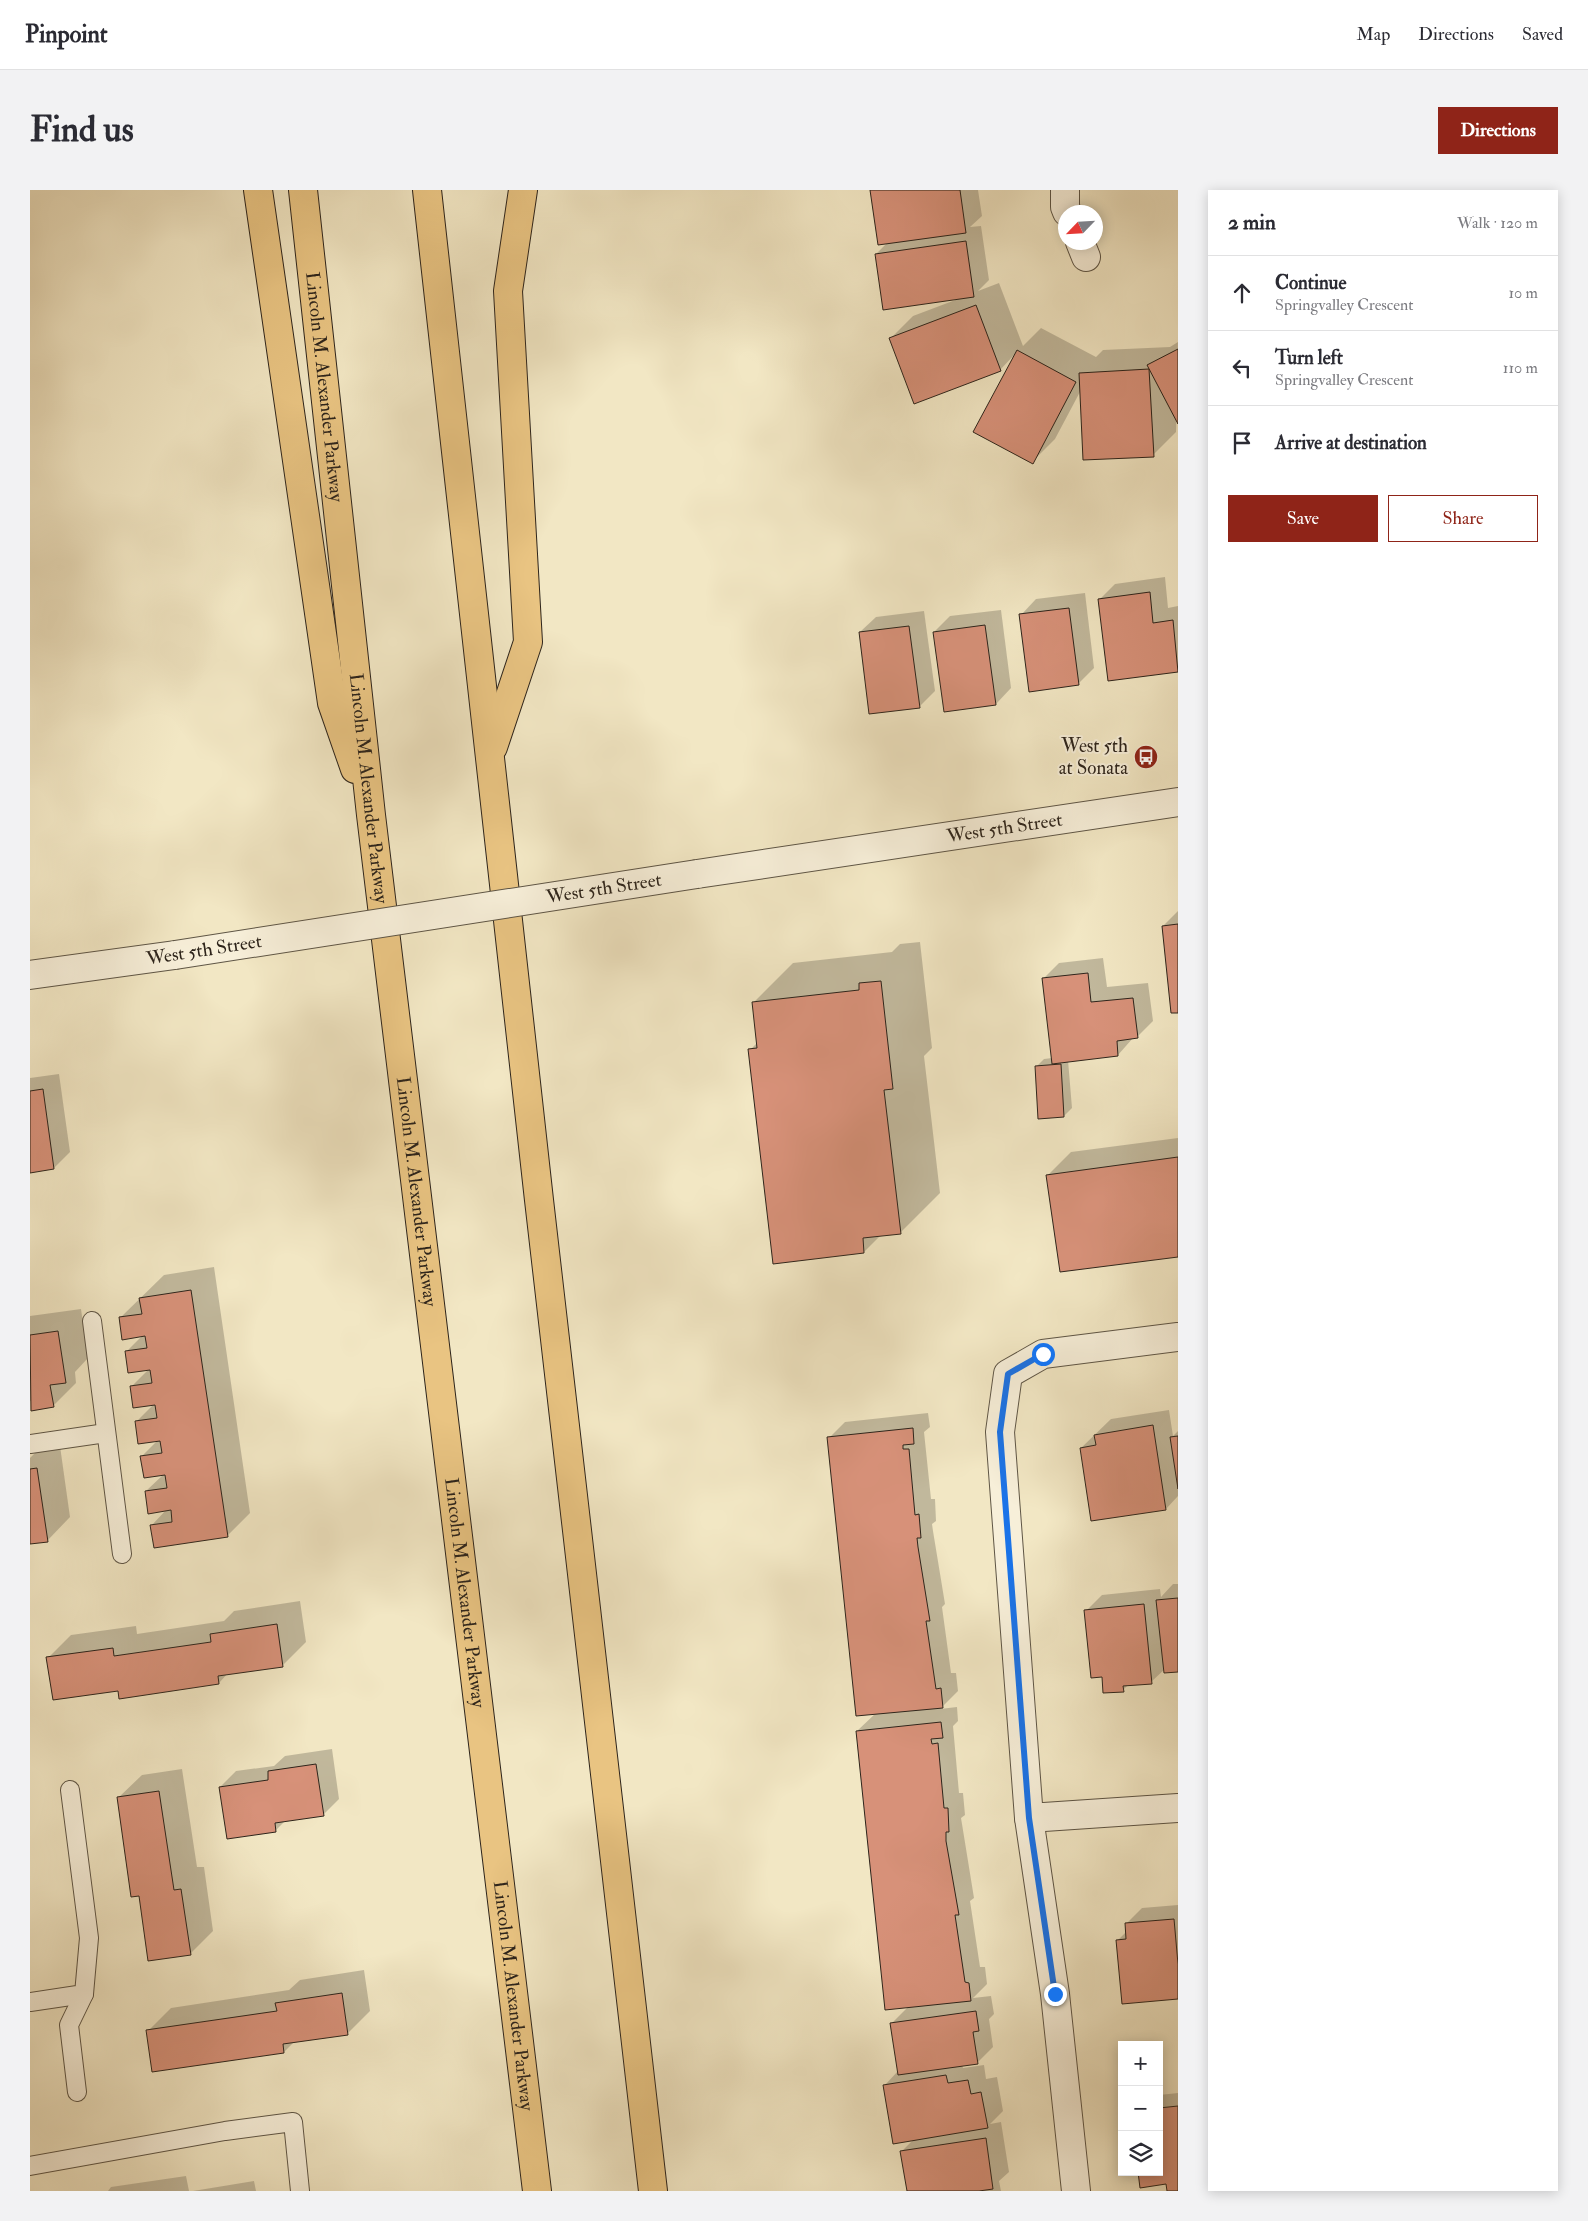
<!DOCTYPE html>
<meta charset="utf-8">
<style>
body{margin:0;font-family:"IM FELL Double Pica",serif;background:#f2f2f3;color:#2b2b33}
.controls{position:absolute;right:15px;bottom:15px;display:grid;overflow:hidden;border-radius:0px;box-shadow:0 2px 12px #0003}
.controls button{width:45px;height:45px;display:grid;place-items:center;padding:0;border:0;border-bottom:1px solid #e1e1e2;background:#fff;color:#2b2b33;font:25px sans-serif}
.compass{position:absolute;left:1028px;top:15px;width:45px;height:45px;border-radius:50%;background:#fff;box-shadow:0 2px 12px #0003;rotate:245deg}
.stop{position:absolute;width:15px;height:15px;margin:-11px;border:4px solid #1a73e8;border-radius:50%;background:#fff}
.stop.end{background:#1a73e8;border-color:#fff;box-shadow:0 1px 5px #0008}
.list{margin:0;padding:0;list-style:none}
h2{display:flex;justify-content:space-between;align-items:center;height:65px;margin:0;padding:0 20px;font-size:21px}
h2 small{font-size:16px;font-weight:400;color:#7c7c81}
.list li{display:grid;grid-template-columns:32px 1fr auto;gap:15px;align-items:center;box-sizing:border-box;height:75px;padding:0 20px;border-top:1px solid #e1e1e2}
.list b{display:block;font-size:19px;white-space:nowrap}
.list p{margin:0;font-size:16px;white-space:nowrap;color:#7c7c81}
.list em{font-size:16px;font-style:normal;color:#7c7c81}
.actions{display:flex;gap:10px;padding:15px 20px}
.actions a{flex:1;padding:11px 0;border:1px solid #8f2418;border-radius:0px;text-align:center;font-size:18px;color:#8f2418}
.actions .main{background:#8f2418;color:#fff}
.icon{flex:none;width:28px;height:28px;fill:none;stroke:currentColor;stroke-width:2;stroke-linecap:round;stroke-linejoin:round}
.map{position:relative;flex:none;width:1148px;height:2001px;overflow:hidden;border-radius:0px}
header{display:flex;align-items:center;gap:30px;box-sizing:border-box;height:70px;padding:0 25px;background:#fff;border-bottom:1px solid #e1e1e2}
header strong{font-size:24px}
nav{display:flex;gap:28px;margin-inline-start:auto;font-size:18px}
.intro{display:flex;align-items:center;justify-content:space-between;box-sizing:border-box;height:120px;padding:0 30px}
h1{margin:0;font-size:35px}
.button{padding:12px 22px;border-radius:0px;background:#8f2418;color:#fff;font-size:18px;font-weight:700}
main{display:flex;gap:30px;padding:0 30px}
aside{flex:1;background:#fff;border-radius:0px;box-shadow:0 2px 12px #0003}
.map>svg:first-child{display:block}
.shadow{fill:#0003}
.building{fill:#d79179;stroke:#2d241b}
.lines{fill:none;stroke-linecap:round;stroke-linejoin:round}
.service-casing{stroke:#5e5545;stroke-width:20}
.minor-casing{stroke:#5e5545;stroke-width:30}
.tertiary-casing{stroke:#5e5545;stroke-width:30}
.motorway-casing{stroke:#2d241b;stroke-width:30}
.service{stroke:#f7efd9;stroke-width:18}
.minor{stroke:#f7efd9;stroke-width:28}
.tertiary{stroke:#f7efd9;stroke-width:28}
.motorway{stroke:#e9c482;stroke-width:28}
.tertiary-bridge-casing{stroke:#5e5545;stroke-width:30;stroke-linecap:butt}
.tertiary-bridge{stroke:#f7efd9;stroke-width:28}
.route{stroke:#1a73e8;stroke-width:6}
.labels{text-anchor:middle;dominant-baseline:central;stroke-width:4;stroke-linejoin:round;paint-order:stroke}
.street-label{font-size:19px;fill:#2d241b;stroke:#f7efd9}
.poi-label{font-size:19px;fill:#2d241b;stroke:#f7efd9;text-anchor:end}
</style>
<header>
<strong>Pinpoint</strong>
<nav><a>Map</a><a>Directions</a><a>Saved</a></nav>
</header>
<div class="intro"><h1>Find us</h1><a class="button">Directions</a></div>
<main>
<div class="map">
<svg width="1148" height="2001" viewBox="0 0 1148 2001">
<rect width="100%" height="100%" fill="#f2e7c4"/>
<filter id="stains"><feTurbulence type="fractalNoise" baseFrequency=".004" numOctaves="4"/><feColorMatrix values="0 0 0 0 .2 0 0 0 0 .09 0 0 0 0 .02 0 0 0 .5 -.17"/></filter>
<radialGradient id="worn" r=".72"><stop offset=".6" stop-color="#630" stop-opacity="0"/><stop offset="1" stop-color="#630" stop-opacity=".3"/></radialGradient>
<!-- shadow -->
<g class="shadow">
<polygon points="842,0 948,0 952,26 940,37 951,36 959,90 948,101 969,93 993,156 1011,138 1066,167 1073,160 1140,157 1148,152 1146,242 1123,265 1051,200 1025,249 1002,272 986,163 970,180 860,149 883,126 928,109 846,64 858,52"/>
<polygon points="1135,387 1138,418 1148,416 1148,481 1079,490 1069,410 1085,394"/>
<polygon points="1055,403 1064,478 1048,494 991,425 1006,409"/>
<polygon points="971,420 981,498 966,514 904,442 920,426"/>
<polygon points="894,421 905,501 889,517 830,442 846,427"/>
<polygon points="1148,721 1148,821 1142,822 1133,736"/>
<polygon points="890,752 902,858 894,866 910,1003 870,1043 851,1045 834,1062 720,860 728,852 723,813 763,773 862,762 870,754"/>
<polygon points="1073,768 1077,797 1118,793 1123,831 1107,847 1103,848 1088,865 1038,870 1042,918 1034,926 1006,877 1014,869 1022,868 1013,789 1029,773"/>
<polygon points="29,884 40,962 24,978 0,981 0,888"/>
<polygon points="1148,948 1148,1066 1031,1081 1018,985 1041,962"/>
<polygon points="184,1077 220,1323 197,1346 121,1336 137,1319 116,1301 134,1284 112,1266 128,1250 106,1232 124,1214 101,1197 119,1179 96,1162 112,1146 91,1127 134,1085"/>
<polygon points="51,1119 58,1168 45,1182 46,1193 23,1216 0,1211 0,1126"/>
<polygon points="1139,1220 1143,1246 1148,1241 1148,1306 1136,1319 1051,1258 1081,1229"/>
<polygon points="898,1223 900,1237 894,1242 901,1309 905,1309 906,1331 902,1334 903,1341 915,1414 912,1417 921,1483 926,1483 928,1501 910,1519 927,1517 928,1531 923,1536 929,1603 933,1603 935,1625 931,1628 932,1634 944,1708 940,1711 950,1777 955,1777 957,1794 943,1808 961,1806 964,1824 959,1829 963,1857 947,1873 932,1875 933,1878 954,1875 956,1889 967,1887 973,1921 960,1934 971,1932 979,1982 969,1991 971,2001 878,2001 872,1961 883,1950 854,1896 868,1881 861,1834 879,1816 827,1541 846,1523 799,1248 815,1232"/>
<polygon points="30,1256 40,1327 17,1351 0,1353 0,1268 10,1258"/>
<polygon points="1143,1394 1148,1394 1148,1481 1135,1482 1135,1479 1121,1492 1099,1494 1093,1500 1073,1486 1056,1421 1072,1405 1130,1399 1131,1407"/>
<polygon points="270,1411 276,1452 252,1476 198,1483 189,1493 89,1499 18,1468 41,1445 106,1436 107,1444 194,1431 204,1421"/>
<polygon points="302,1559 309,1609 293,1625 256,1630 245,1641 190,1597 206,1581 244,1576 255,1566"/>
<polygon points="152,1579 167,1677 174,1677 183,1741 160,1764 110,1705 88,1608 112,1585"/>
<polygon points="1148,1715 1148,1808 1093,1813 1088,1750 1097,1741 1096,1734 1112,1718"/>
<polygon points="334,1780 340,1821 317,1844 264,1852 254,1862 118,1841 141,1818 259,1800 270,1790"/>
<polygon points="1148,1903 1148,2001 1138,2001 1137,1993 1129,1982 1129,1905"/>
<polygon points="156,1986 159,2001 78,2001 81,1997"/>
<polygon points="224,1991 226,2001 163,2001"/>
</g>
<!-- building -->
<g class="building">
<polygon points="840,0 930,0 936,43 848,55"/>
<polygon points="936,51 944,107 853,120 845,64"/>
<polygon points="946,115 971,181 884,214 859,148"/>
<polygon points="1148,159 1148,234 1117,175"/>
<polygon points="987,160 1046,192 1003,274 943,242"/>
<polygon points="1119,179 1124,267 1053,270 1049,183"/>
<polygon points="1120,402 1123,433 1143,430 1148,482 1078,491 1068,409"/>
<polygon points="1039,418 1049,495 999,502 989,424"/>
<polygon points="955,435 966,515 914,522 903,442"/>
<polygon points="879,436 890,518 839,524 829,442"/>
<polygon points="1148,734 1148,823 1141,823 1132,736"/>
<polygon points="1058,783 1061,812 1103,808 1108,848 1087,851 1088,866 1022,874 1012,788"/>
<polygon points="851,791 863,899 854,900 871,1044 833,1048 834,1063 743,1074 718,859 727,858 722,812 829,800 829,793"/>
<polygon points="1031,874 1034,927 1008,929 1005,876"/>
<polygon points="13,899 24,979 0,983 0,901"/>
<polygon points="1148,967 1148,1067 1030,1082 1016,985"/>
<polygon points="161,1100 198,1347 124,1358 120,1335 142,1332 141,1320 118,1324 115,1301 137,1298 135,1285 114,1288 110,1266 132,1263 130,1251 108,1254 105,1231 127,1228 125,1215 103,1218 100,1196 122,1193 120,1180 98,1183 95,1161 117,1158 115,1146 92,1150 89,1127 112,1124 109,1108"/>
<polygon points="28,1141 36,1193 20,1195 24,1217 1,1221 0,1145"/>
<polygon points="1123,1235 1136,1320 1061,1331 1050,1258 1066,1255 1064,1245"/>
<polygon points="883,1238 884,1254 873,1255 873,1259 879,1259 885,1325 889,1324 891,1348 887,1348 888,1357 900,1431 896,1431 906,1499 911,1498 913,1518 826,1526 797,1247"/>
<polygon points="1148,1246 1148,1299 1140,1247"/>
<polygon points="7,1278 18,1352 0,1354 0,1279"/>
<polygon points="1148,1408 1148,1482 1134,1483 1126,1410"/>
<polygon points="1114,1414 1122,1494 1093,1496 1094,1502 1073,1503 1072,1487 1061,1488 1054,1420"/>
<polygon points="247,1434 253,1477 188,1486 189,1494 89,1509 88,1501 23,1510 16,1467 83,1458 84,1466 181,1452 180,1444"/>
<polygon points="911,1532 913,1548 901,1549 902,1554 908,1553 914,1618 918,1618 919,1642 916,1642 916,1651 929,1725 925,1725 935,1792 939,1793 941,1811 855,1820 826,1541"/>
<polygon points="286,1574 294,1626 245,1633 246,1642 197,1649 189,1597 238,1590 238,1581"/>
<polygon points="129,1601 144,1700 151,1699 161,1765 118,1771 109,1706 101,1707 87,1607"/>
<polygon points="1144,1729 1148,1774 1148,1809 1092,1814 1086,1750 1096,1749 1095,1733"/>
<polygon points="312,1803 318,1845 253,1854 254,1863 122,1882 116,1840 247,1821 245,1813"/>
<polygon points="946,1821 949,1841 943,1842 948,1874 868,1885 860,1833"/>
<polygon points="916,1885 918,1893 938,1890 941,1904 951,1902 958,1938 863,1954 853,1895"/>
<polygon points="1148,1916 1148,2001 1137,2001 1136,1994 1110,1998 1108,1982 1129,1982 1129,1918"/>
<polygon points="956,1948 963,1999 949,2001 877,2001 870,1961"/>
</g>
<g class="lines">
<!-- service casing -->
<g class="service-casing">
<g id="service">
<polyline points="62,1131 92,1364"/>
<polyline points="0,1254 76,1243"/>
<polyline points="0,1812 54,1804 59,1748 40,1600"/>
<polyline points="47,1902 39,1835 54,1804"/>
<polyline points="0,1976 195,1941 263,1932 270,2001"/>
</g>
</g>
<!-- minor casing -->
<g class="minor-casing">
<g id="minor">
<polyline points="1035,0 1035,17 1037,22"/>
<polyline points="1050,52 1056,67"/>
<polyline points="999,1628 1148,1618"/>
<polyline points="1046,2001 1025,1804 999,1628 970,1242 978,1184 1013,1164 1148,1147"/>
</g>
</g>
<!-- tertiary casing -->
<g class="tertiary-casing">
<g id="tertiary">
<path id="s1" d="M667 684 1148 612"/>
<polyline points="0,785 145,765"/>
</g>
</g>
<!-- motorway casing -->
<g class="motorway-casing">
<g id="motorway">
<polyline points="228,0 302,513 325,579"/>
<path id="s2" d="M273 0 341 625 507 2001"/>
<polyline points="397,0 509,1010 623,2001"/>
<polyline points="463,557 498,452 478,101 493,0"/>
</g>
</g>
<!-- service -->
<use href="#service" class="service"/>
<!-- minor -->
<use href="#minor" class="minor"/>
<!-- tertiary -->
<use href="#tertiary" class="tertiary"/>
<!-- motorway -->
<use href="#motorway" class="motorway"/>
<!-- tertiary-bridge casing -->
<g class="tertiary-bridge-casing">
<g id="tertiary-bridge">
<path id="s3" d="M145 765 667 684"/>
</g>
</g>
<!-- tertiary-bridge -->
<use href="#tertiary-bridge" class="tertiary-bridge"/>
</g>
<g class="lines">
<!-- route -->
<polyline class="route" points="1013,1164 978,1184 970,1242 999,1628 1025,1804"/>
</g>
<!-- icons -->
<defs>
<g id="bus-disc" transform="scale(1.25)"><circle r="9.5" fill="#8f2418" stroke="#f7efd9"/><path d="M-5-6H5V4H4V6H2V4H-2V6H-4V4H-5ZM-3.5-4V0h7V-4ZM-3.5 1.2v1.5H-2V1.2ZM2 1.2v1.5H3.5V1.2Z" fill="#fff"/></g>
</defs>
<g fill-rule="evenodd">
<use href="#bus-disc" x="1116" y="567"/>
</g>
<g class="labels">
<!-- street labels -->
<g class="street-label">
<text stroke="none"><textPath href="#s2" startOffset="198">Lincoln M. Alexander Parkway</textPath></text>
<text stroke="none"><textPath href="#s2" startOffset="602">Lincoln M. Alexander Parkway</textPath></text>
<text stroke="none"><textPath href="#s1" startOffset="311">West 5th Street</textPath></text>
<text stroke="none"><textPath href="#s3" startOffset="434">West 5th Street</textPath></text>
<text transform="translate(174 760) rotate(-9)">West 5th Street</text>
<text stroke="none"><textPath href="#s2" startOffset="1008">Lincoln M. Alexander Parkway</textPath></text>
<text stroke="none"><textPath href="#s2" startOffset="1412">Lincoln M. Alexander Parkway</textPath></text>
<text stroke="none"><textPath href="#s2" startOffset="1818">Lincoln M. Alexander Parkway</textPath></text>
</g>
<!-- poi labels -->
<g class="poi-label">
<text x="1098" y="556">West 5th<tspan x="1098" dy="22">at Sonata</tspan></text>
</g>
</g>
<rect width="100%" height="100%" filter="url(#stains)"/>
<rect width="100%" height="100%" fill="url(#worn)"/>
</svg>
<div class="controls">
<button>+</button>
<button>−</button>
<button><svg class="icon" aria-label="layers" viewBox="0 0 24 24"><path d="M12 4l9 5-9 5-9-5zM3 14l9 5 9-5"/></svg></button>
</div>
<svg class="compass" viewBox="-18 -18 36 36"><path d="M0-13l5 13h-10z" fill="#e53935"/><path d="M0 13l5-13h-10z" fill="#7c7c81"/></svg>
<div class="stop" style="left:1013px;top:1164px"></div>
<div class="stop end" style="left:1025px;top:1804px"></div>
</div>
<aside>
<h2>2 min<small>Walk · 120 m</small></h2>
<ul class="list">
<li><svg class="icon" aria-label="ahead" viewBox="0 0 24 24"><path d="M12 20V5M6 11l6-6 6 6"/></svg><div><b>Continue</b><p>Springvalley Crescent</p></div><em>10 m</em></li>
<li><svg class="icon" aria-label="left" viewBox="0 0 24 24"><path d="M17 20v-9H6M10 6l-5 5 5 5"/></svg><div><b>Turn left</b><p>Springvalley Crescent</p></div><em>110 m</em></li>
<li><svg class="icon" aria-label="arrive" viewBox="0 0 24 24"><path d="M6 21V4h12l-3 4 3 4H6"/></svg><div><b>Arrive at destination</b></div></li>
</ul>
<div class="actions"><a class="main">Save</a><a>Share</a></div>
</aside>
</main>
